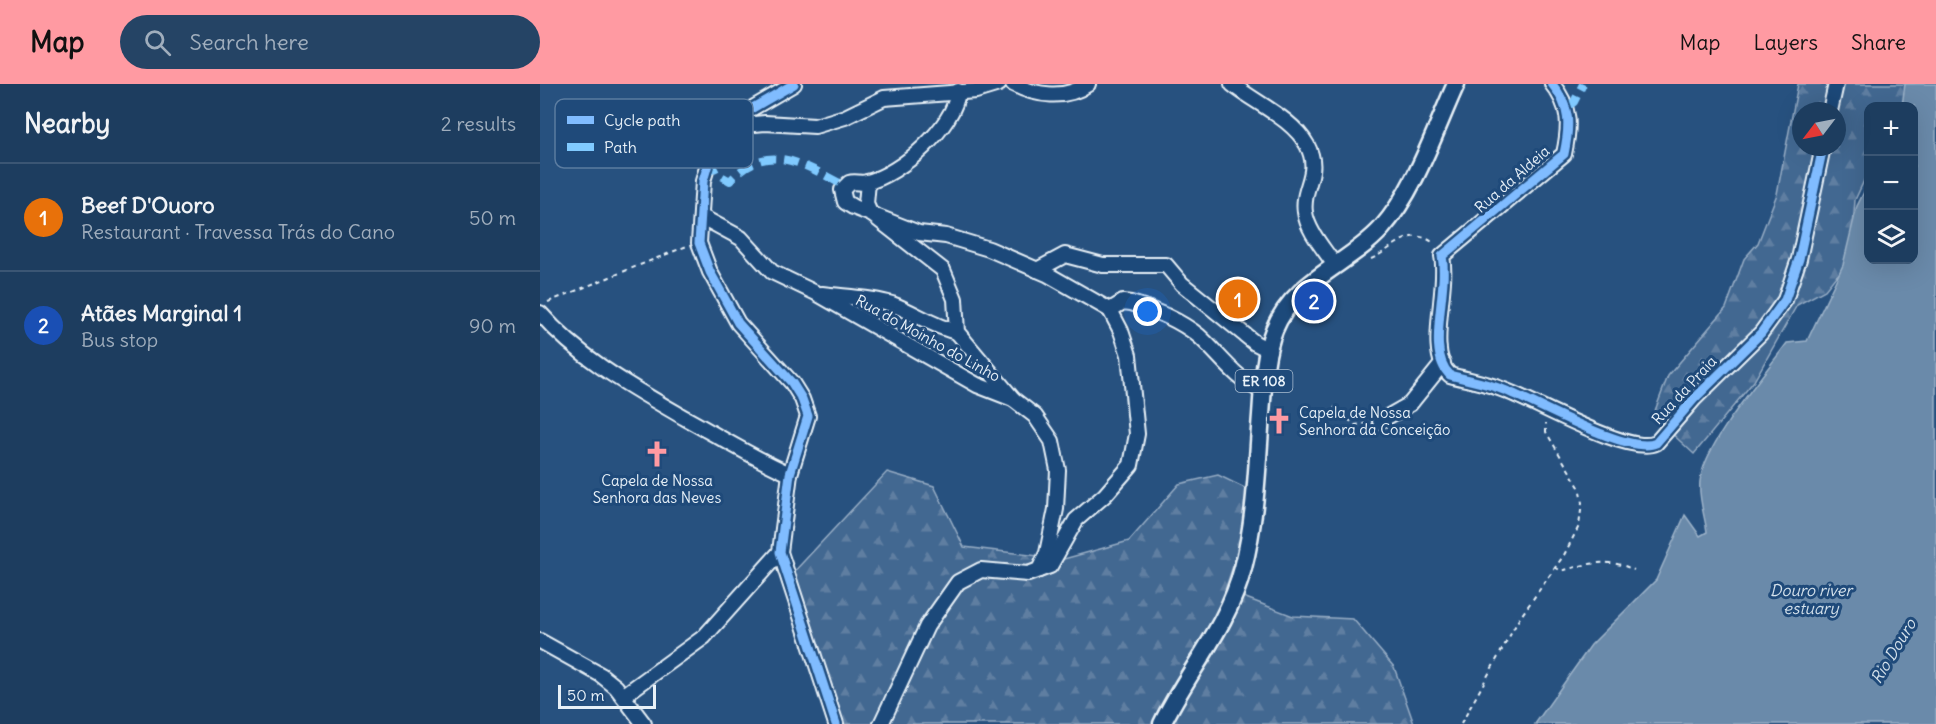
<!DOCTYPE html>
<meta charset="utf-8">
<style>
body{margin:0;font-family:Delius,sans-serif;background:#254465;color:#f1f3f6}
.controls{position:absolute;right:18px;top:18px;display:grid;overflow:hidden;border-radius:12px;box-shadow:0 6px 24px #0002}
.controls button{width:54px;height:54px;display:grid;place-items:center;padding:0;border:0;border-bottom:2px solid #3b5674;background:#1d3d5f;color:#f1f3f6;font:30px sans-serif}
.compass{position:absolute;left:1252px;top:18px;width:54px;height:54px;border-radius:50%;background:#1d3d5f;box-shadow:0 6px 24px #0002;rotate:238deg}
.scale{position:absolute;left:18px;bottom:15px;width:98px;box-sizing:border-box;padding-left:6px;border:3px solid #e8f1f8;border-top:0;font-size:16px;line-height:21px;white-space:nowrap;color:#e8f1f8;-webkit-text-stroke:4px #1f4a7a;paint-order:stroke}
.you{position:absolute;left:608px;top:228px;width:21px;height:21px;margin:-15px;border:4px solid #fff;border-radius:50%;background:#1a73e8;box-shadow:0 0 0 9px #1a73e833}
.badge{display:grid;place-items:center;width:39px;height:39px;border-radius:50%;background:#ff9aa2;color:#fff;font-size:20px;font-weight:700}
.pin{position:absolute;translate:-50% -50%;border:3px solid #fff;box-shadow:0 2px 6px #0006}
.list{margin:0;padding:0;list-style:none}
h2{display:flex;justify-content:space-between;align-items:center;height:78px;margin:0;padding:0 24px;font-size:26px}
h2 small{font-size:20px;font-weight:400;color:#a0aebd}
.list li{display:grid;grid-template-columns:39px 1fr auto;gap:18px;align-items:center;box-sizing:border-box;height:108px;padding:0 24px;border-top:2px solid #3b5674}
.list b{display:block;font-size:22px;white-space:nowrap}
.list p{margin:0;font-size:20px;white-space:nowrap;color:#a0aebd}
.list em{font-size:20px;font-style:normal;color:#a0aebd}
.icon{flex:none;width:33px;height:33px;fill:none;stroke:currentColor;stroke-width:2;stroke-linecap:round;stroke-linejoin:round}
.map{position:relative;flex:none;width:1396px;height:640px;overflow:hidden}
header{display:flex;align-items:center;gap:36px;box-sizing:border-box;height:84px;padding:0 30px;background:#ff9aa2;color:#111}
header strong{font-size:28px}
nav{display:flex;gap:33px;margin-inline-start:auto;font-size:21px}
.search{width:420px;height:54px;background:#254465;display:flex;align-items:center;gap:15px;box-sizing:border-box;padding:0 21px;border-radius:33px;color:#a0aebd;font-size:22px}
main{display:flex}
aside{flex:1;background:#1d3d5f}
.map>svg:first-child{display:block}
.forest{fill:url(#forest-firs);stroke:#96acc4;stroke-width:1.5;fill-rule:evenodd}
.water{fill:#6b8aaa;stroke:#9db3c9;stroke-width:1.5}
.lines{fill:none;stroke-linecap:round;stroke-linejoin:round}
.minor-casing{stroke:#e8f1f8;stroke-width:18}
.major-casing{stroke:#e8f1f8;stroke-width:21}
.path{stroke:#e8f1f8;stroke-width:2;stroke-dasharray:4.5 4.5;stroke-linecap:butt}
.minor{stroke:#1f4a7a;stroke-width:14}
.major{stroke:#1f4a7a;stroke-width:16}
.quiet{stroke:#80caff;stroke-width:8;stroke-dasharray:15 8;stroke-linecap:butt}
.cycleway-casing{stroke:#1f4a7a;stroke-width:13}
.cycleway{stroke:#80bcff;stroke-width:9}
.labels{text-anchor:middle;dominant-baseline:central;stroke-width:6;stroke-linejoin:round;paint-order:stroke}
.shield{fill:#1f4a7a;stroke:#acbfd2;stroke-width:1.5}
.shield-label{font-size:14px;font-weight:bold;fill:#e8f1f8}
.street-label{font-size:15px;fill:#e8f1f8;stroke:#1f4a7a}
.poi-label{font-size:15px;fill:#e8f1f8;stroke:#1f4a7a;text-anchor:start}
.water-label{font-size:16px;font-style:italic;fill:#d5e2ec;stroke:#1f4a7a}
.key{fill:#1f4a7a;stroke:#5b7ca0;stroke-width:1.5}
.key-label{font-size:16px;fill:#e8f1f8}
</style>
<header>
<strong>Map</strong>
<div class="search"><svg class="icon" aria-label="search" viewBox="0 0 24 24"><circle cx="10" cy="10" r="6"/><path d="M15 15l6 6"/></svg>Search here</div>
<nav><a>Map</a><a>Layers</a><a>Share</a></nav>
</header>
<main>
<aside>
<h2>Nearby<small>2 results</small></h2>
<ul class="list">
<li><span class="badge" style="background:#e8710a">1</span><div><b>Beef D'Ouoro</b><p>Restaurant · Travessa Trás do Cano</p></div><em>50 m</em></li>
<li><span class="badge" style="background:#1a4fb4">2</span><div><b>Atães Marginal 1</b><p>Bus stop</p></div><em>90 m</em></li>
</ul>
</aside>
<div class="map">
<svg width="1396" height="640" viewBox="0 0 1396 640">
<defs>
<pattern id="forest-firs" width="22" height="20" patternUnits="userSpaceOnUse" patternTransform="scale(1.5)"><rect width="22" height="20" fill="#436891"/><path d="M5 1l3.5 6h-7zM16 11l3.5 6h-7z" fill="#5e7ea1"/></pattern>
</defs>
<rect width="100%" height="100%" fill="#27517f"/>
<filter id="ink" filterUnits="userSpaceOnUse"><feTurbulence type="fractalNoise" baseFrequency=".0167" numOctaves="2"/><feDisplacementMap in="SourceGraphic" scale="12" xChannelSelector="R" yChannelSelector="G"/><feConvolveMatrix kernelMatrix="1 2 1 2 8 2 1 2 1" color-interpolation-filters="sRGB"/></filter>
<g filter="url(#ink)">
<!-- forest -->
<g class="forest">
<path d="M1258 0H1374L1372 10 1359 22H1328V88L1315 116 1310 183 1296 192 1285 206 1257 221 1214 297 1154 370 1113 332 1128 292 1186 224 1204 175 1218 159 1237 110ZM1261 27H1297V63H1261Z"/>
<polygon points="347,388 394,402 424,463 524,475 589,457 639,400 678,391 717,410 685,506 753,532 813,535 854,583 874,640 303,640 277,580 251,491"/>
</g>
<!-- water -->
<path class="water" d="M1365 0H1396V640H995L1051 561 1116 496 1145 431 1160 452 1167 448C1165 433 1158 413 1160 397 1165 359 1223 292 1247 259L1267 257 1303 181 1317 122 1328 100V176H1374V22H1362Z"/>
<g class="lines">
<!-- minor casing -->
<g class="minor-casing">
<g id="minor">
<polyline points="254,0 204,29 172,67 163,97 159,159 170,188 198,239 252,299 262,315 268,332 250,390 240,468 296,640"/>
<path d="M473 0C496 12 526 16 548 0"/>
<path d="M692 0C715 19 752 34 767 61 782 89 761 103 765 128 767 146 784 165 794 180"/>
<path d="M1012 0C1031 23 1030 42 1024 70L902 172C909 206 885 269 910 291 928 296 947 299 964 306 995 317 1089 372 1116 359L1154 315 1221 249 1245 216 1259 175 1283 63"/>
<path d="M418 7C415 42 360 91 327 98 321 100 315 97 309 99L302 106 305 118 313 123 379 149 406 152 449 165 507 190 570 226"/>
<polyline points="1290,27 1296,0"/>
<polyline points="194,42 225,39 275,42 305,33 344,14 436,7 459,0"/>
<polyline points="328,98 326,120 330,129 403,186 415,215 417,248 473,315"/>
<polyline points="162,133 201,154 232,188 276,209 437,301 473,315 495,332 512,357 518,386 516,425 507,469 499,486"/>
<polyline points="497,186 525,171 563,181 626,181 642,200 715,259 729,266"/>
<path d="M282 210C305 213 329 213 352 220 374 228 393 243 417 248"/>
<path d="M570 226 583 218 591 219C613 225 641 237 659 252 680 271 696 296 723 307"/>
<path d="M0 229C40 275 93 304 145 334 180 353 213 374 250 390"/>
<polyline points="840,337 870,320 903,279"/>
<polyline points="0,557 61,591 76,603 104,640"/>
<polyline points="83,612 164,553 240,468"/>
<polyline points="341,640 387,542 418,498 441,486 488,490 510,482 536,436 565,411 591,381 597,350 589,271 581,247 570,226"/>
</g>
</g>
<!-- major casing -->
<g class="major-casing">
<path id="major" d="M622 640C648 586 688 543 703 484 716 434 717 382 721 331 723 304 724 271 734 246 754 196 808 181 841 145 875 107 895 46 916 0"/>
</g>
<!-- path -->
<g class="path">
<path d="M831 175C854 165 870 140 895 160"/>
<polyline points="8,218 147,162"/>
<polyline points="794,323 815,341 829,339"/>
<path d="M1015 483 1021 487C1047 480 1068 473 1094 486"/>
<polyline points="921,640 979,535 1024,471 1039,442 1042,419 1039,403 1006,348 1006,339"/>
</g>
<!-- minor -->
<use href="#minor" class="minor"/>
<!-- major -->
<use href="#major" class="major"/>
<!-- quiet -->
<g class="quiet">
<polyline points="1027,23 1034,18 1043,0"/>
<path d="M169 75 176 89 190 97C227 55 265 81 305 102"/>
</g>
<!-- cycleway casing -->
<g class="cycleway-casing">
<g id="cycleway">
<polyline points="254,0 204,29 172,67 163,97 159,159 170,188 198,239 252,299 262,315 268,332 250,390 240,468 296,640"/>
<path d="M1012 0C1031 23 1030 42 1024 70L902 172C909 206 885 269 910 291 928 296 947 299 964 306 995 317 1089 372 1116 359L1154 315 1221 249 1245 216 1259 175 1283 63"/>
</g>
</g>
<!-- cycleway -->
<use href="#cycleway" class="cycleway"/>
</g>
</g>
<!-- icons -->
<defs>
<g id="church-bare" transform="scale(2.07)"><path d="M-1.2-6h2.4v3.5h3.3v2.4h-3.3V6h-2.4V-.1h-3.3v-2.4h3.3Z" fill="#ff9aa2" stroke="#1f4a7a" stroke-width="2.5" paint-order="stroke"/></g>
</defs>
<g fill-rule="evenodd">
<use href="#church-bare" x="739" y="337"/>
<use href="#church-bare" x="117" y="370"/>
</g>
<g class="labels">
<!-- shield labels -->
<rect class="shield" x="695.5" y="286" width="57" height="22" rx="4.5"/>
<g class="shield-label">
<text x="724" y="297">ER 108</text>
</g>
<!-- street labels -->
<g class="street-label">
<text transform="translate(972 95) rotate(-41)">Rua da Aldeia</text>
<text transform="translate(388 254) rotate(29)">Rua do Moinho do Linho</text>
<text transform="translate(1144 306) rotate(-47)">Rua da Praia</text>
</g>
<!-- poi labels -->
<g class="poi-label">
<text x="759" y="328">Capela de Nossa<tspan x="759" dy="17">Senhora da Conceição</tspan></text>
<text x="117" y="396" text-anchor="middle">Capela de Nossa<tspan x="117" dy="17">Senhora das Neves</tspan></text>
</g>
<!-- water labels -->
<g class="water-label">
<text x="1271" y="506">Douro river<tspan x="1271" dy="18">estuary</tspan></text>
<text transform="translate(1353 567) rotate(-59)">Rio Douro</text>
</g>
</g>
<!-- legend -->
<rect x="15" y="15" width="198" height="69" rx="9" class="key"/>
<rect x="27" y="32" width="27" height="8" fill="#80bcff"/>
<rect x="27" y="59" width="27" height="8" fill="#80caff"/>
<g class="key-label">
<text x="64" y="42">Cycle path</text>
<text x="64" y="69">Path</text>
</g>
</svg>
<div class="controls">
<button>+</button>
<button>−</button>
<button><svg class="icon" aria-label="layers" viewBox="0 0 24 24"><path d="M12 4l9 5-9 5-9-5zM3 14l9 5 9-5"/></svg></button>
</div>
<svg class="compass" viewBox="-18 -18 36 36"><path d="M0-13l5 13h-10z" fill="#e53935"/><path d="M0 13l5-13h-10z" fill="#a0aebd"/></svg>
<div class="scale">50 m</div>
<div class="you"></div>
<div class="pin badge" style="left:698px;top:215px;background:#e8710a">1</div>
<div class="pin badge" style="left:774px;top:217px;background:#1a4fb4">2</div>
</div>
</main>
